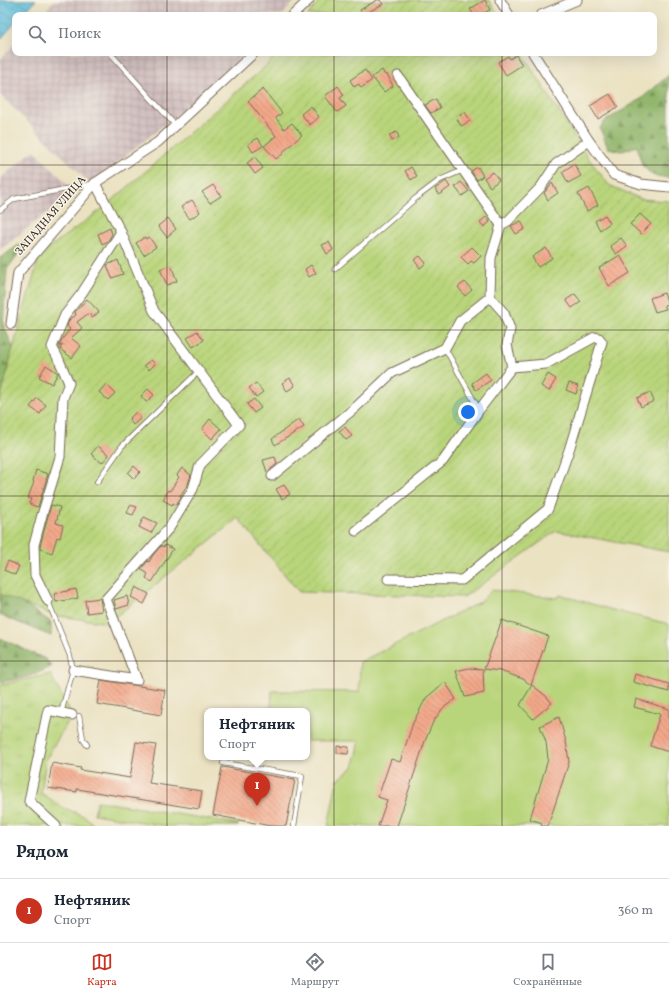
<!DOCTYPE html>
<html lang="ru">
<meta charset="utf-8">
<style>
body{margin:0;font-family:Vollkorn,serif;background:#f6f6f7;color:#1f2937}
.you{position:absolute;left:468px;top:412px;width:14px;height:14px;margin:-10px;border:3px solid #fff;border-radius:50%;background:#1a73e8;box-shadow:0 0 0 6px #1a73e833}
.badge{display:grid;place-items:center;width:26px;height:26px;border-radius:50%;background:#c8321e;color:#fff;font-size:13px;font-weight:700}
.pin{position:absolute;translate:-50% -33px;filter:drop-shadow(0 1px 2px #0008)}
.pin::after{content:'';position:absolute;top:21px;width:14px;height:12px;background:inherit;clip-path:polygon(0 0,100% 0,50% 100%)}
.popup{position:absolute;left:204px;top:708px;width:106px;height:52px;box-sizing:border-box;display:grid;place-content:center;border-radius:8px;background:#fff;filter:drop-shadow(0 1px 3px #0005);font-size:13px;white-space:nowrap;color:#747a83}
.popup b{font-size:15px;color:#1f2937}
.popup::after{content:'';position:absolute;left:50%;top:100%;margin-left:-8px;border:8px solid transparent;border-top-color:#fff}
.list{margin:0;padding:0;list-style:none}
h2{display:flex;justify-content:space-between;align-items:center;height:52px;margin:0;padding:0 16px;font-size:17px}
h2 small{font-size:13px;font-weight:400;color:#747a83}
.list li{display:grid;grid-template-columns:26px 1fr auto;gap:12px;align-items:center;box-sizing:border-box;height:64px;padding:0 16px;border-top:1px solid #e0e1e3}
.list b{display:block;font-size:15px;white-space:nowrap}
.list p{margin:0;font-size:13px;white-space:nowrap;color:#747a83}
.list em{font-size:13px;font-style:normal;color:#747a83}
.icon{flex:none;width:22px;height:22px;fill:none;stroke:currentColor;stroke-width:2;stroke-linecap:round;stroke-linejoin:round}
.map{position:relative;flex:none;width:669px;height:826px;overflow:hidden}
.search{position:absolute;background:#fff;box-shadow:0 4px 16px #0002;left:12px;right:12px;top:12px;height:44px;display:flex;align-items:center;gap:10px;box-sizing:border-box;padding:0 14px;border-radius:8px;color:#747a83;font-size:15px}
.sheet{height:116px;background:#fff}
nav{display:flex;justify-content:space-around;align-items:center;box-sizing:border-box;height:56px;border-top:1px solid #e0e1e3;background:#fff;font-size:11px;color:#747a83}
nav a{display:grid;justify-items:center;gap:2px}
nav .on{color:#c8321e}
.map>svg:first-child{display:block}
.industrial{fill:url(#industrial-grid)}
.forest{fill:url(#forest-firs);stroke:#667045}
.park{fill:url(#park-tufts);stroke:#7a804d}
.garden{fill:url(#garden-furrows);stroke:#7a804d}
.pitch{fill:#b9d57c;stroke:#7a804d}
.water{fill:url(#water-waves);stroke:#4c747d}
.building{fill:url(#building-back-hatch)}
.lines{fill:none;stroke-linecap:round;stroke-linejoin:round}
.lane-casing{stroke:#796a57;stroke-width:6}
.street-casing{stroke:#796a57;stroke-width:11}
.lane{stroke:#fff;stroke-width:4.5}
.street{stroke:#fff;stroke-width:9}
.grid{fill:none;stroke:#3b2a1e;stroke-width:1;stroke-opacity:0.55}
.labels{text-anchor:middle;dominant-baseline:central;stroke-width:3;stroke-linejoin:round;paint-order:stroke}
.street-label{font-size:11px;fill:#3b2a1e;stroke:#f7f3e8}
</style>
<div class="map">
<svg width="669" height="826" viewBox="0 0 669 826">
<defs>
<pattern id="industrial-grid" width="8" height="8" patternUnits="userSpaceOnUse"><rect width="8" height="8" fill="#d1bfbf"/><path d="M0 4h8M4 0v8" fill="none" stroke="#b4a4a4"/></pattern>
<pattern id="forest-firs" width="22" height="20" patternUnits="userSpaceOnUse"><rect width="22" height="20" fill="#92b66c"/><path d="M5 1l3.5 6h-7zM16 11l3.5 6h-7z" fill="#789458"/></pattern>
<pattern id="park-tufts" width="24" height="20" patternUnits="userSpaceOnUse"><rect width="24" height="20" fill="#b9d57c"/><path d="M3 7l-1-3M5 7V3M7 7l1-3M15 17l-1-3M17 17v-4M19 17l1-3" fill="none" stroke="#a0b76b"/></pattern>
<pattern id="garden-furrows" width="10" height="10" patternUnits="userSpaceOnUse"><rect width="10" height="10" fill="#b9d57c"/><path d="M-1 1l2-2M0 10L10 0M9 11l2-2" fill="none" stroke="#a0b76b"/></pattern>
<pattern id="water-waves" width="16" height="10" patternUnits="userSpaceOnUse"><rect width="16" height="10" fill="#5ebddc"/><path d="M0 5q4-4 8 0t8 0" fill="none" stroke="#4f9ab2"/></pattern>
<pattern id="building-back-hatch" width="6" height="6" patternUnits="userSpaceOnUse"><rect width="6" height="6" fill="#f3a88a"/><path d="M-1 5l2 2M0 0l6 6M5-1l2 2" fill="none" stroke="#c68970"/></pattern>
</defs>
<rect width="100%" height="100%" fill="#f7f3e8"/>
<filter id="ink" filterUnits="userSpaceOnUse"><feTurbulence type="fractalNoise" baseFrequency=".025" numOctaves="2"/><feDisplacementMap in="SourceGraphic" scale="8" xChannelSelector="R" yChannelSelector="G"/><feConvolveMatrix kernelMatrix="1 2 1 2 8 2 1 2 1" color-interpolation-filters="sRGB"/></filter>
<filter id="wash" filterUnits="userSpaceOnUse"><feTurbulence type="fractalNoise" baseFrequency=".012" numOctaves="4" result="noise"/><feDisplacementMap in="SourceGraphic" scale="16" xChannelSelector="R" yChannelSelector="G"/><feGaussianBlur stdDeviation="0.9" result="paint"/><feColorMatrix in="noise" values="0 0 0 0 0 0 0 0 0 0 0 0 0 0 0 0 0 1.4 0 .05"/><feComposite in="paint" operator="in"/></filter>
<g filter="url(#wash)">
<rect width="100%" height="100%" fill="#ebe2c2"/>
<!-- industrial -->
<g class="industrial">
<polygon points="55,0 294,0 295,1 282,15 41,15"/>
<polygon points="15,43 15,53 245,53 174,117 91,184 0,95 0,60"/>
<polygon points="34,150 74,191 0,250 0,179"/>
</g>
<!-- forest -->
<g class="forest">
<polygon points="669,75 669,178 652,175 642,165 637,146 622,151 608,148 600,128 605,121 641,99"/>
<polygon points="32,236 7,269 3,324 13,348 0,402 0,258"/>
<polygon points="0,588 51,622 51,636 0,615"/>
<path d="M0 638 45 659 52 666C35 676 19 679 0 682Z"/>
</g>
<!-- park -->
<polygon class="park" points="50,674 72,715 46,759 41,793 64,808 86,817 95,826 0,826 0,685"/>
<!-- garden -->
<g class="garden">
<polygon points="320,0 489,0 498,15 308,15"/>
<polygon points="277,53 522,53 589,159 609,185 641,199 669,201 669,552 556,531 464,597 299,592 238,518 108,623 52,615 0,594 0,402 13,348 40,254 106,206 267,65"/>
</g>
<!-- pitch -->
<g class="pitch">
<polygon points="492,590 556,598 561,595 616,611 669,624 669,826 328,826 337,781 353,767 358,751 359,741 307,741 307,711 257,711 257,707 271,708 272,691 359,692 360,662 480,602"/>
<polygon points="97,801 238,824 238,826 166,826 94,814"/>
</g>
<!-- water -->
<polygon class="water" points="0,0 36,0 22,15 15,15 15,23 0,40"/>
<g id="blocks">
<!-- building -->
<g class="building">
<polygon points="377,0 380,0 383,4 363,15 360,10"/>
<polygon points="485,0 490,10 480,15 474,15 470,9"/>
<polygon points="516,55 522,65 506,75 498,62 508,56 510,59"/>
<polygon points="365,70 372,80 361,88 359,84 354,87 350,80"/>
<polygon points="382,70 385,75 387,74 393,86 384,92 372,77"/>
<polygon points="338,86 344,95 340,98 346,106 337,112 325,96"/>
<polygon points="263,89 282,113 276,118 284,129 292,123 302,135 283,152 284,153 276,159 264,146 276,136 248,101"/>
<polygon points="610,94 618,107 598,119 590,106"/>
<polygon points="436,99 440,108 431,113 425,105"/>
<polygon points="311,106 319,117 310,125 301,114"/>
<polygon points="465,112 470,121 461,126 456,117"/>
<polygon points="397,132 399,138 392,141 389,135"/>
<polygon points="258,138 263,146 253,152 248,144"/>
<polygon points="255,157 263,168 255,174 247,163"/>
<polygon points="574,164 581,176 568,183 562,172"/>
<polygon points="411,167 417,176 411,180 405,171"/>
<polygon points="478,167 483,176 477,180 471,171"/>
<polygon points="493,172 499,180 490,187 484,178"/>
<polygon points="446,181 450,187 439,195 435,189"/>
<polygon points="461,182 469,191 462,196 455,187"/>
<polygon points="552,183 558,193 548,200 544,193"/>
<polygon points="213,185 221,196 210,203 202,192"/>
<polygon points="589,188 598,205 587,211 578,194"/>
<polygon points="192,200 200,212 190,219 181,207"/>
<polygon points="640,214 651,224 641,234 630,224"/>
<polygon points="605,215 610,223 600,230 595,221"/>
<polygon points="486,217 490,222 484,227 480,222"/>
<polygon points="168,218 176,229 167,237 158,226"/>
<polygon points="521,221 525,229 516,234 511,226"/>
<polygon points="110,228 112,234 108,241 102,244 98,234"/>
<polygon points="145,237 146,239 149,237 156,247 144,255 136,243"/>
<polygon points="621,238 627,246 616,254 610,246"/>
<polygon points="329,242 333,250 327,254 322,245"/>
<polygon points="472,247 481,256 474,263 471,261 468,264 461,257"/>
<polygon points="546,248 552,258 538,267 532,257"/>
<polygon points="620,255 630,273 609,286 599,268"/>
<polygon points="420,256 426,263 420,268 414,260"/>
<polygon points="118,260 123,274 112,278 107,265"/>
<polygon points="171,265 177,281 167,285 160,269"/>
<polygon points="311,265 316,273 309,277 305,269"/>
<polygon points="465,282 472,290 465,296 458,287"/>
<polygon points="664,293 668,304 664,305 666,309 655,312 650,298"/>
<polygon points="575,294 581,302 572,308 566,300"/>
<polygon points="87,299 99,312 92,318 89,313 77,322 82,328 71,338 81,346 72,358 60,349 63,344 59,347 61,341 70,329 67,326 69,320 76,315 75,312"/>
<polygon points="197,331 204,340 193,347 187,338"/>
<polygon points="151,360 155,364 149,370 144,365"/>
<polygon points="46,365 58,373 52,384 39,377"/>
<polygon points="486,373 491,380 476,390 472,383"/>
<polygon points="548,374 556,379 549,391 541,386"/>
<polygon points="290,378 295,386 287,391 282,383"/>
<polygon points="256,383 263,392 256,397 249,388"/>
<polygon points="569,383 578,386 576,394 566,390"/>
<polygon points="106,384 115,393 108,400 99,392"/>
<polygon points="148,389 154,395 146,402 141,396"/>
<polygon points="650,392 654,401 641,407 637,398"/>
<polygon points="37,398 46,405 40,414 30,407"/>
<polygon points="254,399 261,408 254,413 247,404"/>
<polygon points="136,412 141,418 133,425 129,419"/>
<polygon points="210,419 221,429 212,439 202,429"/>
<polygon points="299,419 304,427 275,445 272,439"/>
<polygon points="345,427 352,436 346,440 339,431"/>
<polygon points="98,446 109,455 102,463 91,454"/>
<polygon points="275,457 277,464 267,472 263,460"/>
<polygon points="134,466 140,472 134,479 128,473"/>
<polygon points="182,468 191,475 188,484 180,496 181,497 176,505 173,503 172,505 163,500 168,490 170,491 179,477 177,475"/>
<polygon points="36,470 48,474 38,507 29,504 31,499 28,498 34,482 33,481"/>
<polygon points="284,485 290,494 282,499 276,489"/>
<polygon points="51,505 60,507 56,523 63,525 60,538 57,537 52,553 40,549 40,546"/>
<polygon points="130,505 137,507 133,515 127,513"/>
<polygon points="144,517 157,523 151,533 139,527"/>
<polygon points="165,545 173,549 152,582 146,578 148,574 141,569 148,561 149,562 153,555 161,546 164,547"/>
<polygon points="8,561 19,566 15,575 4,570"/>
<polygon points="136,587 149,594 144,604 131,597"/>
<polygon points="76,589 78,598 56,602 54,594"/>
<polygon points="127,596 129,605 116,609 114,600"/>
<polygon points="100,598 102,611 87,613 85,600"/>
<polygon points="502,620 548,636 531,685 523,679 500,671 484,669"/>
<polygon points="469,668 483,669 484,693 465,697 456,671"/>
<polygon points="635,674 669,684 669,692 633,682"/>
<polygon points="101,680 165,690 161,715 97,704"/>
<polygon points="445,682 456,699 443,708 433,722 425,741 397,826 378,826 387,800 378,797 391,759 400,762 413,723 426,698"/>
<polygon points="532,685 546,696 552,703 533,719 520,705"/>
<polygon points="636,699 669,709 669,752 650,746 660,714 634,707"/>
<polygon points="559,717 566,741 569,762 548,826 541,826 542,823 530,819 548,759 546,742 540,726"/>
<polygon points="136,742 156,745 149,783 202,791 199,809 77,789 77,792 48,788 52,763 81,768 80,770 130,778"/>
<polygon points="337,746 349,747 348,754 337,753"/>
<polygon points="222,767 295,780 286,826 271,826 213,815"/>
</g>
</g>
</g>
<g filter="url(#ink)">
<use href="#blocks" fill-opacity="0" stroke="#796a57" stroke-width="1"/>
<g class="lines">
<!-- lane casing -->
<g class="lane-casing">
<g id="lane">
<polyline points="112,55 176,126"/>
<polyline points="0,210 14,199 92,184"/>
<polyline points="335,269 416,198 440,180 463,170"/>
<polyline points="445,348 479,410"/>
<polyline points="97,482 122,446 199,371"/>
<polyline points="48,601 70,656 73,670 61,713"/>
<polyline points="79,716 83,739 87,745"/>
<polyline points="223,763 302,776 294,826"/>
</g>
</g>
<!-- street casing -->
<g class="street-casing">
<g id="street">
<polyline points="500,0 509,15"/>
<polyline points="293,15 309,0"/>
<polyline points="541,15 577,0"/>
<polyline points="533,53 589,141 614,175 641,184 669,187"/>
<polyline points="398,76 501,225"/>
<polyline points="11,324 18,273 95,183 158,142 254,53"/>
<polyline points="272,476 355,408 392,373 445,348 460,321 490,297 491,258 501,225 508,221 541,187 556,164 589,141"/>
<polyline points="356,531 443,461 479,410 512,367 507,345 510,329 504,313 490,297"/>
<polyline points="388,579 462,580 548,509 569,450 602,342 599,338 595,337 546,364 512,367"/>
<polyline points="48,601 35,575 34,545 42,515 60,457 63,398 69,383 59,360 52,347 65,315 82,293 121,232"/>
<polyline points="73,670 137,680 106,599 170,527 193,489 200,465 239,425 154,311 121,232 95,183"/>
<polyline points="56,826 29,801 48,710 72,715"/>
</g>
</g>
<!-- lane -->
<use href="#lane" class="lane"/>
<!-- street -->
<use href="#street" class="street"/>
</g>
</g>
<!-- grid -->
<path class="grid" d="M167 0V15M334 0V15M502 0V15M167 53V826M334 53V826M502 53V826M0 165H669M0 330H669M0 496H669M0 661H669"/>
<g class="labels">
<!-- street labels -->
<g class="street-label">
<text transform="translate(51 216) rotate(-49)">ЗАПАДНАЯ УЛИЦА</text>
</g>
</g>
</svg>
<div class="you"></div>
<div class="pin badge" style="left:257px;top:806px">1</div>
<div class="popup"><b>Нефтяник</b>Спорт</div>
<div class="search"><svg class="icon" aria-label="search" viewBox="0 0 24 24"><circle cx="10" cy="10" r="6"/><path d="M15 15l6 6"/></svg>Поиск</div>
</div>
<section class="sheet">
<h2>Рядом<small></small></h2>
<ul class="list">
<li><span class="badge">1</span><div><b>Нефтяник</b><p>Спорт</p></div><em>360 m</em></li>
</ul>
</section>
<nav>
<a class="on"><svg class="icon" aria-label="map" viewBox="0 0 24 24"><path d="M3 6l6-2 6 2 6-2v14l-6 2-6-2-6 2zM9 4v14M15 6v14"/></svg>Карта</a>
<a><svg class="icon" aria-label="directions" viewBox="0 0 24 24"><path d="M12 3l9 9-9 9-9-9zM9 14v-3h6M13 9l2 2-2 2"/></svg>Маршрут</a>
<a><svg class="icon" aria-label="saved" viewBox="0 0 24 24"><path d="M7 4h10v16l-5-4-5 4z"/></svg>Сохранённые</a>
</nav>
